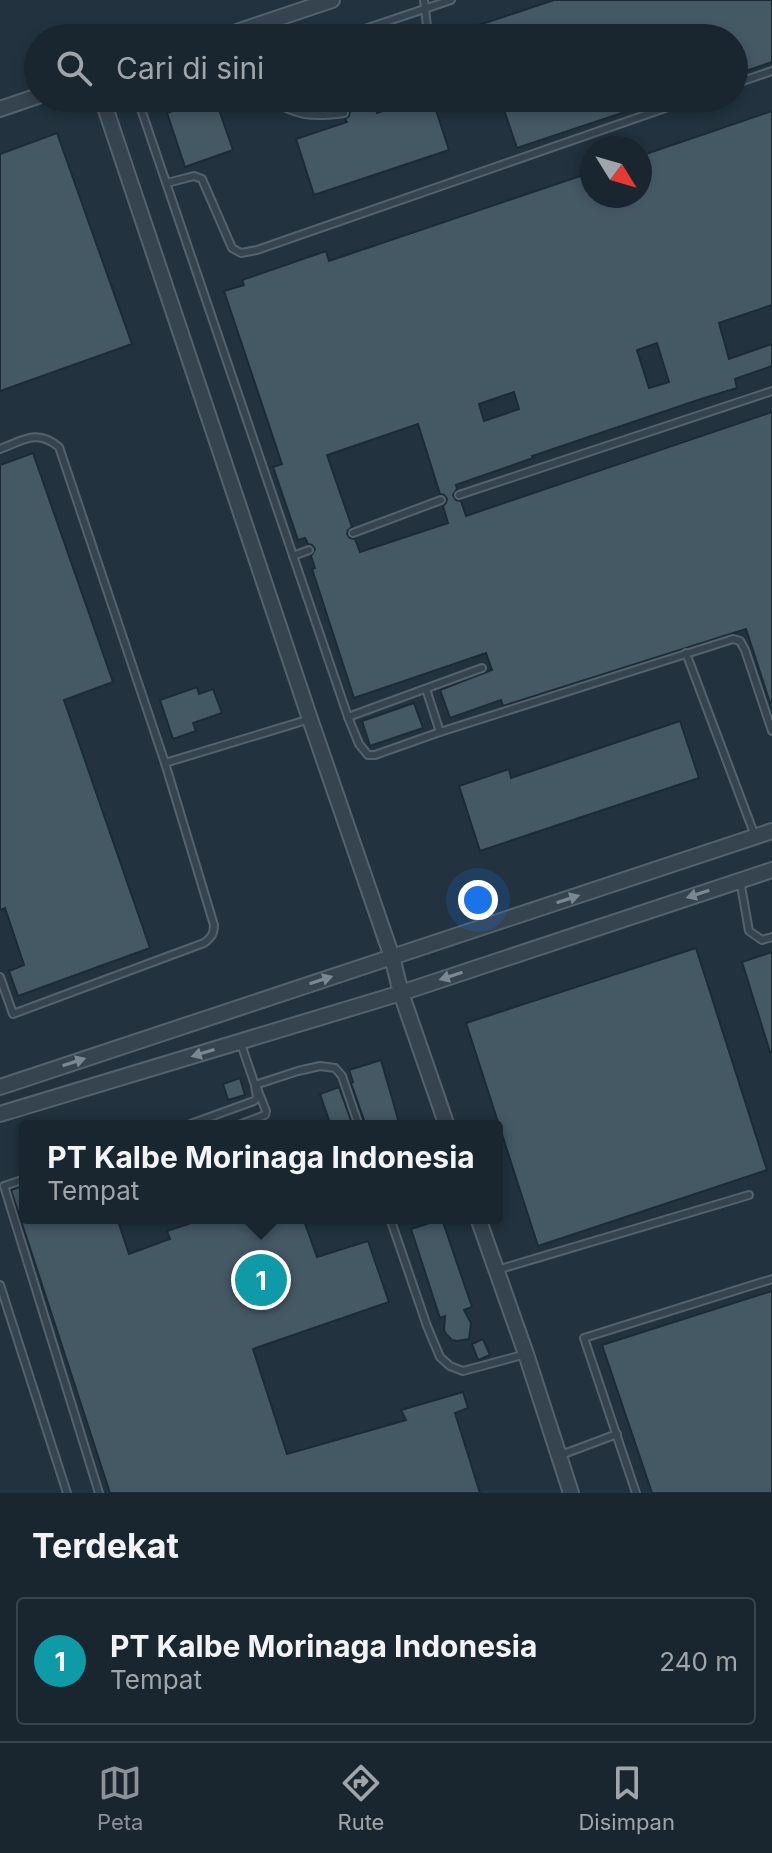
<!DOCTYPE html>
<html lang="id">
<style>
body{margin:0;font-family:Inter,sans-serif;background:#27323b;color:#f1f3f6}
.compass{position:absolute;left:580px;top:136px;width:72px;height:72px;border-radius:50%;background:#1a262f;box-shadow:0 4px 12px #0003;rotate:127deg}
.you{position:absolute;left:478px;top:900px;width:28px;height:28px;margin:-20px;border:6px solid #fff;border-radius:50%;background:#1a73e8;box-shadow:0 0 0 12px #1a73e833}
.badge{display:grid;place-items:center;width:52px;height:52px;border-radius:50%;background:#8c9099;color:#fff;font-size:26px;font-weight:700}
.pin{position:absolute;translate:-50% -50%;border:4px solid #fff;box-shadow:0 2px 8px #0006}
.popup{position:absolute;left:19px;top:1120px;width:484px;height:104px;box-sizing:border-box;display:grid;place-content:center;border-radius:8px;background:#1a262f;filter:drop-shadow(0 2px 6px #0005);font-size:26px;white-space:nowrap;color:#9fa5aa}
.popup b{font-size:30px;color:#f1f3f6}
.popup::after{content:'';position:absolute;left:50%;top:100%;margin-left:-16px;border:16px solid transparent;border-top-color:#1a262f}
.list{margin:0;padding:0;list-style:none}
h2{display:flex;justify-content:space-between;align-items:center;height:104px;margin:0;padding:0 32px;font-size:34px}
h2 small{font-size:26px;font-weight:400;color:#9fa5aa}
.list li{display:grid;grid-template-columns:52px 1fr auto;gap:24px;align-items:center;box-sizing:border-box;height:128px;margin:0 16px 16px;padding:0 16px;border:2px solid #38434b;border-radius:8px}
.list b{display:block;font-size:30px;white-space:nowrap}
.list p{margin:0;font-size:26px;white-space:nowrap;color:#9fa5aa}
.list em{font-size:26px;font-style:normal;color:#9fa5aa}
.icon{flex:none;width:44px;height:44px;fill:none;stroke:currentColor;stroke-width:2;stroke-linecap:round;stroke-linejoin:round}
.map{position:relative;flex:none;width:772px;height:1493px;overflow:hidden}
.search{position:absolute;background:#1a262f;box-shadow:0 4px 12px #0003;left:24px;right:24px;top:24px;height:88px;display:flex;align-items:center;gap:20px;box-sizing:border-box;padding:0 28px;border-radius:44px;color:#9fa5aa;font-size:30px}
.sheet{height:248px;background:#1a262f}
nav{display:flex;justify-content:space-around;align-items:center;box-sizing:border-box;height:112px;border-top:2px solid #38434b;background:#1a262f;font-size:22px;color:#9fa5aa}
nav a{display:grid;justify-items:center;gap:4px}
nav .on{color:#8c9099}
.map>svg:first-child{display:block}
.building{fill:#455965;stroke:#1d2b36;stroke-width:2;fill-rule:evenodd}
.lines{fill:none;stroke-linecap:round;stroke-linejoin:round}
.service-casing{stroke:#54626d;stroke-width:10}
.tertiary-casing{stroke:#54626d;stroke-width:18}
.service{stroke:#36444f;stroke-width:6}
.tertiary{stroke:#36444f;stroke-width:14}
.oneway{fill:#7a8893}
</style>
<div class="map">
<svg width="772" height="1493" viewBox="0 0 772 1493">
<rect width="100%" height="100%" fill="#22333f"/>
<!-- building -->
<g class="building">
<polygon points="554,0 772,0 772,62 734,75 734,38 480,38 476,26"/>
<polygon points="209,98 215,98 233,150 185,167 167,113"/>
<polygon points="339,98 372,98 368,105 371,109 376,110 377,113 422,98 432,98 449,150 314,195 296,139 347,122 345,119 349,116 350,111 347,108 342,107"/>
<polygon points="500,98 660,98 661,100 517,148"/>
<path d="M772 111V305L719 323 729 359 772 344V366L735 379 737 388 701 399 532 456 533 458 456 485 457 489 453 495 456 500 461 501 466 516 772 412V702L770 703 746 629 503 706 501 700 450 718 440 690 492 670 486 653 354 698 312 569 315 568 311 556 315 549 312 545 308 544 305 538 298 540 273 467 282 464 224 291 244 285 242 280 326 251 329 261 592 172V196H640V156ZM657 343 669 382 649 388 637 350ZM514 392 519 409 484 421 479 404ZM418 424 440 494 444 495 447 499 446 503 443 506 448 523 360 552 355 539 350 538 347 534 348 530 352 527 327 455Z"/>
<polygon points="57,133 132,344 0,391 0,154"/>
<polygon points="33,453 113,682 64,700 150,948 18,996 9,971 24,965 5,908 0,910 0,465"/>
<polygon points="197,687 199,694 213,689 222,713 193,723 196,731 173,739 160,700"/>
<polygon points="414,703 423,728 370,746 362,721"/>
<polygon points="680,721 699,778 480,851 459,786 509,769 511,778"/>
<polygon points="696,948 767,1170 538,1246 466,1023"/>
<polygon points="772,952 772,1052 770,1052 742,962"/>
<polygon points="381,1060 400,1126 366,1126 351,1083 353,1082 349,1070"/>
<polygon points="240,1078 245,1095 228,1100 223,1084"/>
<polygon points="339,1087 353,1126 331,1126 320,1094"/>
<polygon points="25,1185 25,1218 117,1218 129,1254 170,1239 167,1231 206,1218 303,1218 317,1257 368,1241 389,1302 253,1349 287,1454 406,1420 401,1410 463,1392 468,1408 455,1413 480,1493 110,1493 11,1190"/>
<polygon points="442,1219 472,1307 464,1310 471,1323 469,1339 457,1341 452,1340 446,1334 444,1330 445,1316 440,1318 411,1229"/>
<polygon points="772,1291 772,1493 652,1493 602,1345"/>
<polygon points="483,1339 490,1355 478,1360 472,1344"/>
</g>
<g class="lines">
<!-- service casing -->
<g class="service-casing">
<g id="service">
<polyline points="338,38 451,0"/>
<polyline points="424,38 427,27 424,0"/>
<polyline points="734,84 772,71"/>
<polyline points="149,98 144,102 142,112 348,717 359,744 368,755 375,755 440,732 733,639 740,641 745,650 772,731"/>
<path d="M267 98C295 115 311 118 344 113"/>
<polyline points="374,104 382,98"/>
<polyline points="167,183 194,176 202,179 232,248 241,253 257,250 694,98"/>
<path d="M0 449C24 440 37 429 59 447L165 763 214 925C214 934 211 938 204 943L13 1014 0 977"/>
<polyline points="459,495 772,391"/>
<polyline points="353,533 441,500"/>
<polyline points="293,556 309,550"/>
<polyline points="686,653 755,836"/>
<polyline points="426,689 440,732"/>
<polyline points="348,717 482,668"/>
<polyline points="165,763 310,719"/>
<polyline points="740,880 749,931 762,940 772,937"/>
<polyline points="255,1085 298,1071 320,1066 335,1068 342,1076 359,1126"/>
<polyline points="185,1126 254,1101 257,1098 255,1085 240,1041"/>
<polyline points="236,1126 265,1115 266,1111 257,1088"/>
<polyline points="25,1179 4,1186 99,1493"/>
<polyline points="390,1218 427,1326 440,1357 450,1366 463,1371 526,1354"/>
<polyline points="497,1270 749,1195"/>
<polyline points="0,1285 67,1493"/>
<polyline points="561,1455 617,1434"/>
<polyline points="636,1493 584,1338 772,1279"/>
</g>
</g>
<!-- tertiary casing -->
<g class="tertiary-casing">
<g id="tertiary">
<polyline points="219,38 332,0"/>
<polyline points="102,98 310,719 392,957 401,993 447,1126"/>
<polyline points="0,109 38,96"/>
<polyline points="0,1087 772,831"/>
<polyline points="0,1114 401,993 772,870"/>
<polyline points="478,1218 526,1354 571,1493"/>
</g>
</g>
<!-- service -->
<use href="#service" class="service"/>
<!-- tertiary -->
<use href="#tertiary" class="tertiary"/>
</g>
<!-- one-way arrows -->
<defs><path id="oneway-solid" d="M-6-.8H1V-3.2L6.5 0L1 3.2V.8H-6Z" transform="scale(2)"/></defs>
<g class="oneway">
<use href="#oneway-solid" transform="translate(698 894) rotate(162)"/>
<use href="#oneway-solid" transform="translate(568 899) rotate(-18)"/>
<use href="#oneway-solid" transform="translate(451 976) rotate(162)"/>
<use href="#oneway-solid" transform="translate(321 980) rotate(-18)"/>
<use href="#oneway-solid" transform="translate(203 1053) rotate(163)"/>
<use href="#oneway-solid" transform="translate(74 1062) rotate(-18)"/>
</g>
</svg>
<svg class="compass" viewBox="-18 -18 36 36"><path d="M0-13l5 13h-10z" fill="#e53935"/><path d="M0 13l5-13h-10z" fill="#9fa5aa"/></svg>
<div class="you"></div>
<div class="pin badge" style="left:261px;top:1280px;background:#0f9aa8">1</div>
<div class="popup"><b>PT Kalbe Morinaga Indonesia</b>Tempat</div>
<div class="search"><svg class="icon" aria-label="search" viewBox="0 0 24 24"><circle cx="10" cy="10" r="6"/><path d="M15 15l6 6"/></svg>Cari di sini</div>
</div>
<section class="sheet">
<h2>Terdekat<small></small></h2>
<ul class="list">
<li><span class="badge" style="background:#0f9aa8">1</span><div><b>PT Kalbe Morinaga Indonesia</b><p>Tempat</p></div><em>240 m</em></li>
</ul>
</section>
<nav>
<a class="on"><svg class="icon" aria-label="map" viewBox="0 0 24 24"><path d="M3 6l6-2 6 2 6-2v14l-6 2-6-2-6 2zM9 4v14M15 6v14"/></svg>Peta</a>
<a><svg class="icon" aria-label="directions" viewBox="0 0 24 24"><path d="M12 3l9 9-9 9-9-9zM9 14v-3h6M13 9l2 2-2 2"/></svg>Rute</a>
<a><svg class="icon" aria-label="saved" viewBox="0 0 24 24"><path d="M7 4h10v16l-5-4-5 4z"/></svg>Disimpan</a>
</nav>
